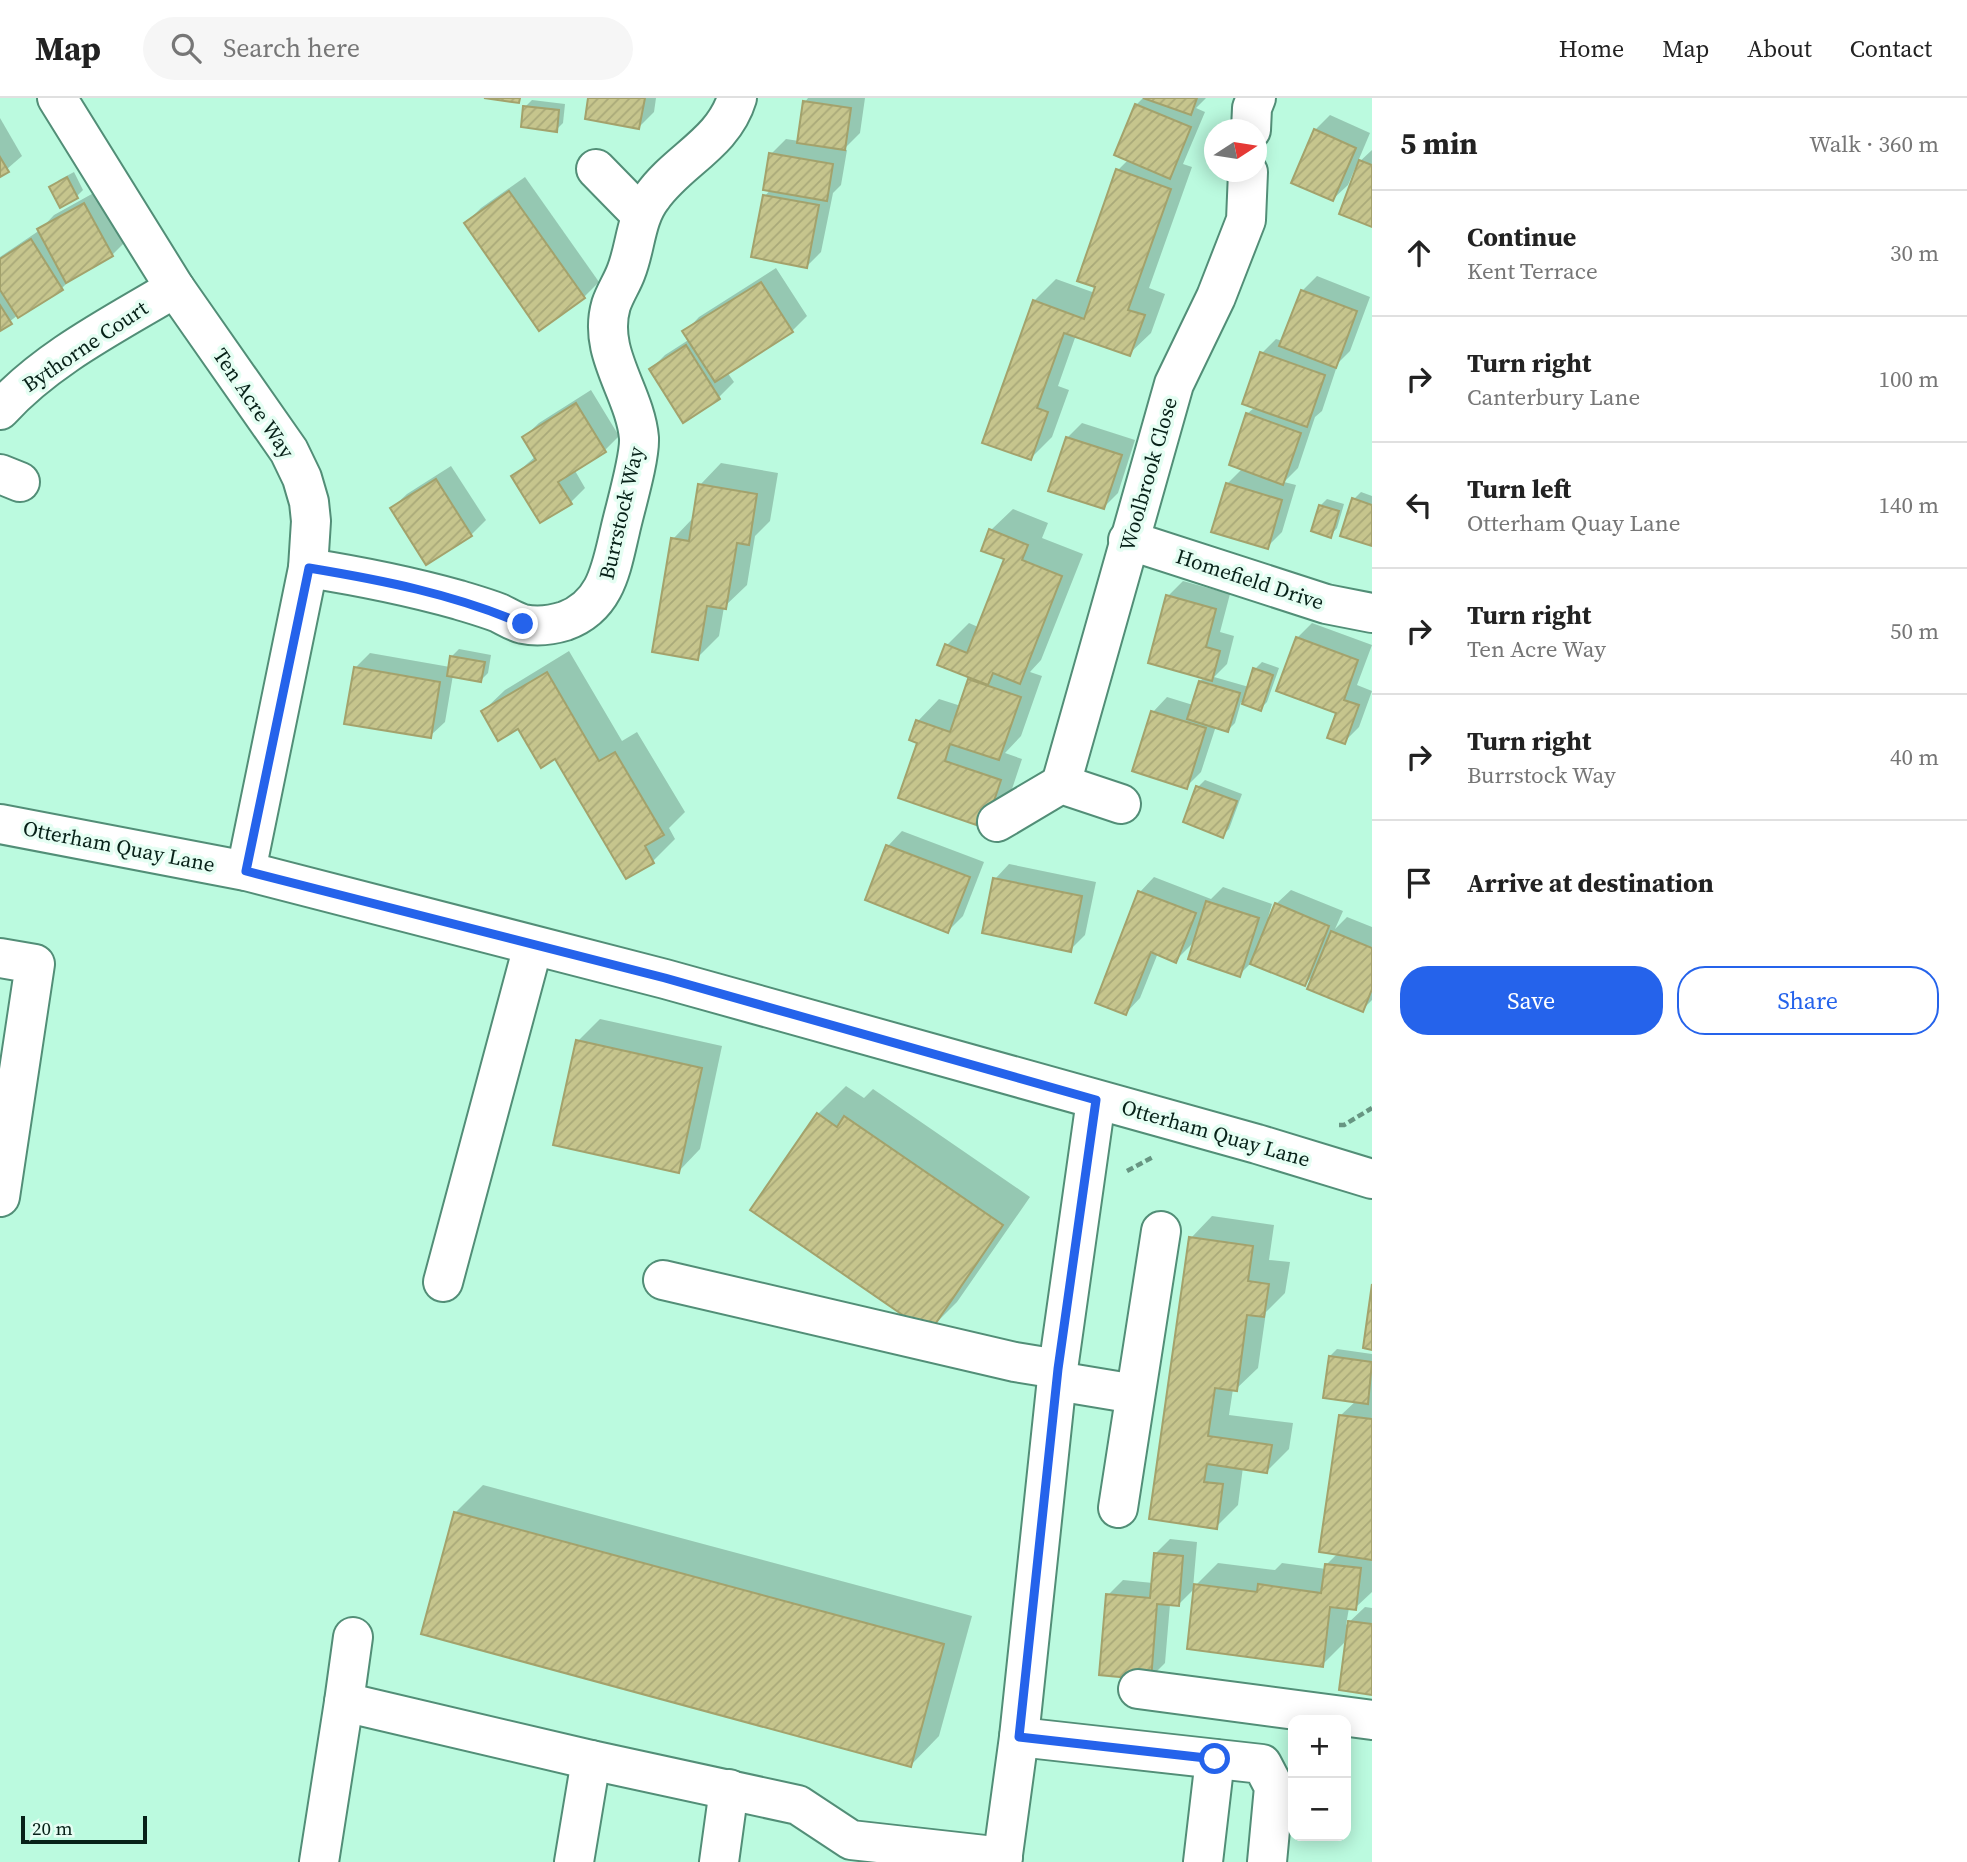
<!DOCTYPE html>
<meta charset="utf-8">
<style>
body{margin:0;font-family:"Source Serif 4",serif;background:#f6f6f6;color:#222}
.controls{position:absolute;right:21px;bottom:21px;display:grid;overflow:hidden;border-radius:14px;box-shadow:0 4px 18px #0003}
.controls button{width:63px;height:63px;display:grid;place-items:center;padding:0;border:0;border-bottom:2px solid #e0e0e0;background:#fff;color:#222;font:35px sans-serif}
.compass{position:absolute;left:1204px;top:21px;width:63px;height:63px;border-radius:50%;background:#fff;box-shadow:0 4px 18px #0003;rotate:78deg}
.scale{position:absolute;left:21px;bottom:18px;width:126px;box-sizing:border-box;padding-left:7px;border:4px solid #072118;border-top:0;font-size:19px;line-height:24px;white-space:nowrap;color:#072118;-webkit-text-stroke:5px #e5fef3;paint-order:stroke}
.stop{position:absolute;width:21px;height:21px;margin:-16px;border:5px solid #2563eb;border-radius:50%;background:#fff}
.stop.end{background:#2563eb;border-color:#fff;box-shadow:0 2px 7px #0008}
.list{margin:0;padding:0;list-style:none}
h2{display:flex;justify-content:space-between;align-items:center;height:91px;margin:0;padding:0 28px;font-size:30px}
h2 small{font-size:23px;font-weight:400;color:#767676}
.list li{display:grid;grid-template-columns:46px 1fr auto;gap:21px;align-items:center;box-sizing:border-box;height:126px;padding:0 28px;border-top:2px solid #e0e0e0}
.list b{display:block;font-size:26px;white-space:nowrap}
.list p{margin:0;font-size:23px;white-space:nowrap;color:#767676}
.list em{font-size:23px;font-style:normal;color:#767676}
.actions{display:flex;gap:14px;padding:21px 28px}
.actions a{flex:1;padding:16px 0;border:2px solid #2563eb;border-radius:28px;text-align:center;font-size:24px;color:#2563eb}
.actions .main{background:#2563eb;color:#fff}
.icon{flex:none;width:38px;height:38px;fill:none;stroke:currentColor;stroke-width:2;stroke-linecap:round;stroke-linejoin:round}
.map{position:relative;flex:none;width:1372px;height:1764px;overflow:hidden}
header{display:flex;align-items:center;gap:42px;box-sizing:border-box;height:98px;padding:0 35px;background:#fff;border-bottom:2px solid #e0e0e0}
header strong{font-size:33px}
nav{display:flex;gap:38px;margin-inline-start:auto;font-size:24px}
.search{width:490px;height:63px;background:#f6f6f6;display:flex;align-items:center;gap:18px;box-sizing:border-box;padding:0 24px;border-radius:38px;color:#767676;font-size:26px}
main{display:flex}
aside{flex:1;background:#fff}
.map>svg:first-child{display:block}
.shadow{fill:#0003}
.building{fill:url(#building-hatch);stroke:#a3a26c;stroke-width:2}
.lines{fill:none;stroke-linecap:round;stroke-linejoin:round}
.minor-casing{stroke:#528e77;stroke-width:42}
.path{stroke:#679582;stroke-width:4.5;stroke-dasharray:7 3.5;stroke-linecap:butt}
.minor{stroke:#fff;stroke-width:38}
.route{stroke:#2563eb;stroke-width:9}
.labels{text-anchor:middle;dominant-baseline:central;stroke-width:7;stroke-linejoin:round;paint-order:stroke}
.street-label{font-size:21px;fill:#072118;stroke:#e5fef3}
</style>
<header>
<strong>Map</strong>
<div class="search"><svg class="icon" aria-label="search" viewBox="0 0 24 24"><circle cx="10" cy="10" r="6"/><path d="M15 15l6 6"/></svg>Search here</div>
<nav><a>Home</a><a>Map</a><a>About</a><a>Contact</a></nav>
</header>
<main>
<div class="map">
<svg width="1372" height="1764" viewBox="0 0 1372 1764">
<defs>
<pattern id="building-hatch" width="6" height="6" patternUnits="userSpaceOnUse" patternTransform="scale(1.75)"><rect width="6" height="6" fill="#c6c58d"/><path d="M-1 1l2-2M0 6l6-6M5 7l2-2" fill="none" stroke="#a9a979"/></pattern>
</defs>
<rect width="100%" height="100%" fill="#bbfadf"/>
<!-- shadow -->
<g class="shadow">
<polygon points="590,0 656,0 654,14 639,29"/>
<polygon points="808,0 865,0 860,35 844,51 847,52 841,87 833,95 821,154 807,168 765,98 771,91 771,56 786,41 799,43 805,4"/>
<polygon points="1143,0 1206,0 1196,10 1205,14 1183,66 1192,69 1149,190 1165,196 1151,235 1129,256 1076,237 1058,288 1069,292 1052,339 1031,360 1034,203 1056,181 1095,195 1118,72 1129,61 1136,7"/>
<polygon points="532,2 565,6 563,25 556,32 525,9"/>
<polygon points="1330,17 1370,35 1348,87 1333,101 1315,32"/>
<polygon points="0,20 22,58 0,77"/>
<polygon points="1372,52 1372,127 1359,68 1356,67"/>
<polygon points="74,74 83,92 76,99 52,89 59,82"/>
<polygon points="525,79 599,184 584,199 466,125 481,110"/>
<polygon points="99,92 127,142 112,157 73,179 62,190 18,217 0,231 0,159 40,132 54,117"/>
<polygon points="776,170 807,218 792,233 727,274 734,284 719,299 683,322 651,271 665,257 690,241 685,234 699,219"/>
<polygon points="1317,178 1370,199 1350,253 1338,265 1322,313 1315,319 1298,370 1284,384 1296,387 1282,434 1267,449 1227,386 1243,370 1247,316 1255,309 1262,255 1276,241 1283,243 1302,193"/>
<polygon points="591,292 619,338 604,353 574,371 585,390 571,404 513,378 536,358 524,339 539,325"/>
<polygon points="1082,325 1135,342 1118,395 1104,409 1067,340"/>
<polygon points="721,365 778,375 770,423 755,438 747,487 724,509 719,538 697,560 673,441 694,419 700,387"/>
<polygon points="451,368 486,422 471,437 392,410 407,396"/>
<polygon points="1361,394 1372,398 1372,446 1354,401"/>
<polygon points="1327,401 1344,406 1337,430 1330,438 1320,408"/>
<polygon points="1013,411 1048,425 1042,440 1083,456 1041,562 1030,574 1042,578 1021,638 1005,655 1022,661 1007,706 985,728 918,623 939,601 961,608 973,579 947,547 969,525 978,529 1006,460 991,432"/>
<polygon points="1183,483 1230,496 1220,534 1234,538 1227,566 1214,579 1249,589 1255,571 1262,564 1279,570 1267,604 1260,611 1241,604 1235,625 1228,632 1216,628 1201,674 1186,689 1153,614 1167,599 1193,607 1200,583 1205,579 1168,498"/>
<polygon points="1312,525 1372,547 1357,587 1372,593 1359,629 1344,644 1338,614 1297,540"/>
<polygon points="459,551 491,557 488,575 481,582 453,577 445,624 430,638 355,570 370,555 450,569 452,558"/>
<polygon points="569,553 622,643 637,634 685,714 669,730 675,741 653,763 627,779 556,659 518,629 483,613 505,592"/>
<polygon points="1205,682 1242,696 1229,731 1222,738 1198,689"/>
<polygon points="902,733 984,764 963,818 948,833 867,801 888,748"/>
<polygon points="1009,766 1096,784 1085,837 1070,852 995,781"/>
<polygon points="1154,779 1211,801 1223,789 1272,806 1268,820 1270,821 1276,806 1291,792 1343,813 1335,831 1347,819 1372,829 1372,902 1362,912 1316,875 1305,886 1252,864 1239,877 1195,843 1176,862 1158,855 1140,900 1126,915 1140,794"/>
<polygon points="600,921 722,948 700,1051 679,1073 578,943"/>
<polygon points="846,988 864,1000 873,991 1030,1099 957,1204 929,1232 818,1016"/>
<polygon points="1212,1118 1274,1127 1269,1162 1290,1164 1285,1195 1266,1214 1258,1270 1236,1291 1233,1291 1229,1317 1293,1325 1289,1351 1267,1373 1243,1369 1238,1407 1216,1429 1151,1420 1191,1140"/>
<polygon points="1337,1251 1372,1256 1372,1494 1355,1510 1349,1510 1346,1527 1365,1509 1372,1510 1372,1595 1347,1542 1322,1567 1196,1489 1179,1506 1170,1506 1165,1565 1150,1580 1108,1497 1123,1482 1153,1485 1155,1456 1170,1441 1197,1444 1193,1490 1218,1465 1275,1472 1282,1465 1326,1471 1327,1466 1338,1455 1341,1317 1356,1303 1330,1258"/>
<polygon points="483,1387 972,1518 939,1638 911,1667 455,1415"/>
</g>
<!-- building -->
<g class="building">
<polygon points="484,0 520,0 519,5"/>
<polygon points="588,0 645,0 639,31 585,21"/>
<polygon points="1143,0 1197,0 1191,17"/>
<polygon points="803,3 851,10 845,52 797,45"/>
<polygon points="1135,6 1191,29 1170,81 1114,57"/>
<polygon points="523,8 559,12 557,34 521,29"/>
<polygon points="1314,31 1356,50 1333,103 1291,85"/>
<polygon points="769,55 833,66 827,103 763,92"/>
<polygon points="0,59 9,74 0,79"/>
<polygon points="1359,62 1372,67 1372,129 1339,116"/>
<polygon points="1116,71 1171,91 1128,212 1145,217 1130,258 1064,235 1037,310 1048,314 1031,362 982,345 1033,202 1084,221 1095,189 1077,183"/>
<polygon points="67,79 78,100 60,110 49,89"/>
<polygon points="509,93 585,200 539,233 464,125"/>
<polygon points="763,97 819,107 807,170 751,159"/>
<polygon points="84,105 113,158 66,185 37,131"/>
<polygon points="31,141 63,192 18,220 0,192 0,161"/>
<polygon points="761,184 793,234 715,284 682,233"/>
<polygon points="1301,192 1357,213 1336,270 1279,248"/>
<polygon points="0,207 12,226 0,233"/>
<polygon points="686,247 720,301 683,325 649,271"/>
<polygon points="1260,254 1325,277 1307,329 1242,306"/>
<polygon points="576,305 606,354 558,384 572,406 540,425 511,378 536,362 522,339"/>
<polygon points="1246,315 1301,335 1283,387 1229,367"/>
<polygon points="1066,339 1122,357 1104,411 1048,393"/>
<polygon points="436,381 472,438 426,467 390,410"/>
<polygon points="1226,385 1282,402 1268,451 1211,434"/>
<polygon points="698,386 757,396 749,447 737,445 726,511 707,508 698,562 652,554 671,440 689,443"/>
<polygon points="1352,400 1372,407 1372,448 1340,438"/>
<polygon points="1319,407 1339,413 1331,440 1311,433"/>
<polygon points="989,431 1028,447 1022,462 1062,478 1020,586 993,575 988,587 937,567 945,546 967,555 1004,461 981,453"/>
<polygon points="1166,497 1216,511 1206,549 1220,553 1212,583 1148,565"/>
<polygon points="1296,539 1358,562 1344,602 1359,607 1345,646 1327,640 1336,615 1276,593"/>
<polygon points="450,558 485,564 481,584 447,578"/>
<polygon points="354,569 440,584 431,640 344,626"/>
<polygon points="1253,570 1273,577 1261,613 1242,606"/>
<polygon points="547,574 599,663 615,654 664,737 645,748 654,765 626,781 555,661 541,670 518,631 498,643 481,613"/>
<polygon points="968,581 1021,599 999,662 950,646 945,663 1001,682 985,730 898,700 917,645 909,642 916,622 950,634"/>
<polygon points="1199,583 1240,595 1228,634 1187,621"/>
<polygon points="1151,613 1206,630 1187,691 1132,673"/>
<polygon points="1196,688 1237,703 1223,740 1183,724"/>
<polygon points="886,747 970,779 948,835 865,802"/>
<polygon points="993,780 1082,798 1071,854 982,835"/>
<polygon points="1138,793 1196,815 1176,865 1151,854 1126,917 1095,905"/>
<polygon points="1206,803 1259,820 1240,879 1188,861"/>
<polygon points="1275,805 1329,828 1305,888 1250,866"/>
<polygon points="1331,833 1372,850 1372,891 1363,914 1307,891"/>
<polygon points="576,942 702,970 679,1075 553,1047"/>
<polygon points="817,1015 837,1029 844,1018 1003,1127 929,1235 750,1112"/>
<polygon points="1189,1139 1253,1148 1248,1183 1269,1186 1264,1219 1247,1217 1237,1293 1215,1290 1208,1338 1272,1347 1267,1375 1207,1366 1204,1384 1223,1386 1217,1431 1149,1421"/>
<polygon points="1372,1186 1372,1252 1363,1250"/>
<polygon points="1329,1258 1372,1264 1368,1306 1323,1300"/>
<polygon points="1339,1317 1372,1321 1372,1462 1319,1454"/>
<polygon points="454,1414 944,1546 911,1669 421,1536"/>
<polygon points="1154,1455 1183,1458 1179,1508 1157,1506 1151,1582 1099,1577 1106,1496 1150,1500"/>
<polygon points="1325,1466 1361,1470 1356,1512 1330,1509 1323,1569 1187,1551 1194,1486 1257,1494 1258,1486 1321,1495"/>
<polygon points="1348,1523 1372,1526 1372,1597 1339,1592"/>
</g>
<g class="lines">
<!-- minor casing -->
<g class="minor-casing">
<g id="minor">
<polyline points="57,0 175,190 289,353 302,380 309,404 311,423 308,470 246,773"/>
<polyline points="1251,32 1252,10 1256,0"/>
<polyline points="596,71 641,117"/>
<path d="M0 312C47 260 115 226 175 190"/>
<polyline points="0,376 20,384"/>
<polyline points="1128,442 1326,506 1372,515"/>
<path d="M308 470C359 478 409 488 459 502 472 506 486 510 499 515 507 519 515 524 523 526 537 529 552 527 565 523 606 508 611 471 620 433 625 410 640 361 639 340 635 294 597 255 611 207 615 195 622 185 626 174 636 149 635 121 652 99 678 62 723 46 737 0"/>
<polyline points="1061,686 1174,286 1216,199 1246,122 1248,74"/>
<polyline points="997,724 1061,686 1121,706"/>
<polyline points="0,726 246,773 665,881 1257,1046 1372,1081"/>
<polyline points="0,860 35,866 0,1099"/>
<polyline points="663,1182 1015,1264 1058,1271"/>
<polyline points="443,1184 533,848"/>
<polyline points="1057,1283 1135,1296"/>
<polyline points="1118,1410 1161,1133"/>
<polyline points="353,1539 344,1604 591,1662 798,1707 851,1742 1003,1759"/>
<polyline points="1138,1591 1372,1622"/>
<polyline points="1019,1639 1262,1666 1274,1689 1267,1764"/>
<polyline points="319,1764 344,1604"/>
<polyline points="574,1764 591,1662"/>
<polyline points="719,1764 729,1691"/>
<polyline points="1002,1764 1019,1639 1058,1271 1096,1002"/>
<polyline points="1203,1764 1215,1661"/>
</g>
</g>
<!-- path -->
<g class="path">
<polyline points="1339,1027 1344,1027 1372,1010"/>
<polyline points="1127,1073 1153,1059"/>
</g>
<!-- minor -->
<use href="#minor" class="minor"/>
</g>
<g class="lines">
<!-- route -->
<path class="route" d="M523 526C454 496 381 482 309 470L246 773 665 880 1096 1002 1058 1271 1019 1639 1215 1661"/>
</g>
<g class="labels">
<!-- street labels -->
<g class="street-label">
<text transform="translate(85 248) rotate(-34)">Bythorne Court</text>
<text transform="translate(254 305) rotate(56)">Ten Acre Way</text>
<text transform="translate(1148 376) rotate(-74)">Woolbrook Close</text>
<text transform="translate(621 415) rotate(-77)">Burrstock Way</text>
<text transform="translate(1250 481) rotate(18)">Homefield Drive</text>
<text transform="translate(119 748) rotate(11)">Otterham Quay Lane</text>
<text transform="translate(1216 1035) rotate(16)">Otterham Quay Lane</text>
</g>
</g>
</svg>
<div class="controls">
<button>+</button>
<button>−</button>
</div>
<svg class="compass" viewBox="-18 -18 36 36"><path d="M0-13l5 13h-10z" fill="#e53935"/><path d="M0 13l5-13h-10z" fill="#767676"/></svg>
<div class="scale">20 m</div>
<div class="stop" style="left:1215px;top:1661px"></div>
<div class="stop end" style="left:523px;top:526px"></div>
</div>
<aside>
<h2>5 min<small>Walk · 360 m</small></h2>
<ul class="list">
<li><svg class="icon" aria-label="ahead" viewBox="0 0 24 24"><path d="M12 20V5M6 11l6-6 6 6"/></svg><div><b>Continue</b><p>Kent Terrace</p></div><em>30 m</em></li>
<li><svg class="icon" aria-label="right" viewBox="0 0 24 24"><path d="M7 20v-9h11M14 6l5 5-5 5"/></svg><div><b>Turn right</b><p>Canterbury Lane</p></div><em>100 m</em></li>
<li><svg class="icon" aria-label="left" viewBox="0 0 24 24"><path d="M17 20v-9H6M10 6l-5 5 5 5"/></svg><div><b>Turn left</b><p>Otterham Quay Lane</p></div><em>140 m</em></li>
<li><svg class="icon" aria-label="right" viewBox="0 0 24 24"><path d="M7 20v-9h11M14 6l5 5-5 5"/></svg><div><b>Turn right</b><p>Ten Acre Way</p></div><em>50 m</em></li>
<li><svg class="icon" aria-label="right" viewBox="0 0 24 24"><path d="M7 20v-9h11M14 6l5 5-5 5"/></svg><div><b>Turn right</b><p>Burrstock Way</p></div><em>40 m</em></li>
<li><svg class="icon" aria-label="arrive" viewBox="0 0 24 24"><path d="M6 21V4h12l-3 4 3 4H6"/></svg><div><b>Arrive at destination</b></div></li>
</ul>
<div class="actions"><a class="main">Save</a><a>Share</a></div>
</aside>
</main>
